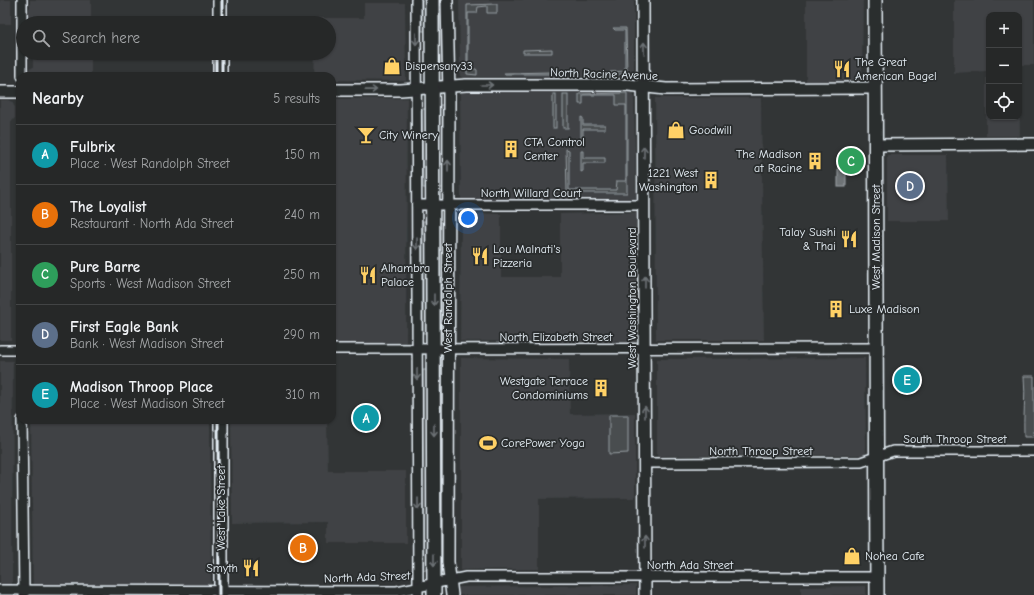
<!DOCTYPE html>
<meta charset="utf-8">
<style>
body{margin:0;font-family:"Comic Neue",sans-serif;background:#2e3030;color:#f1f3f6}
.controls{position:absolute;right:12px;top:12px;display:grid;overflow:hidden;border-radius:8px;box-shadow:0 1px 3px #0004}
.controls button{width:36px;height:36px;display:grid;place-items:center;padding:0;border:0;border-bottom:1px solid #424445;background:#262828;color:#f1f3f6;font:20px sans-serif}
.you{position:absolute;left:468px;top:218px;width:14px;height:14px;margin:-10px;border:3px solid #fff;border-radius:50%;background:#1a73e8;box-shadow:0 0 0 6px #1a73e833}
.badge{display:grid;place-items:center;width:26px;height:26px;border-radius:50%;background:#ffd166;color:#fff;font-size:13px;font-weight:700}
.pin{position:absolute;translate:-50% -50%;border:2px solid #fff;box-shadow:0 1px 4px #0006}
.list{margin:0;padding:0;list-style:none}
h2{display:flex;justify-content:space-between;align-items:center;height:52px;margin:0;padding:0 16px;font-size:17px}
h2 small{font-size:13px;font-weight:400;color:#a4a6a8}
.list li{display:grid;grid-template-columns:26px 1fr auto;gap:12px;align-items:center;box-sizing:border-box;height:60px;padding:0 16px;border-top:1px solid #424445}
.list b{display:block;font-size:15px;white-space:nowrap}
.list p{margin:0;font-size:13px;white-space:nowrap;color:#a4a6a8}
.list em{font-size:13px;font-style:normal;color:#a4a6a8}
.icon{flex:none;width:22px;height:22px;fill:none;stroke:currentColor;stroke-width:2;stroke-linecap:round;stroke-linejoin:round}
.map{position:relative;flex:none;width:1034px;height:595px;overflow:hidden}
.search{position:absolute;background:#262828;box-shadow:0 1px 3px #0004;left:16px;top:16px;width:320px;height:44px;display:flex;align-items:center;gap:10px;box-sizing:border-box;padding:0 14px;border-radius:22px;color:#a4a6a8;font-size:15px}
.panel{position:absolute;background:#262828;box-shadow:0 1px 3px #0004;left:16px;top:72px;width:320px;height:352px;border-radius:12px}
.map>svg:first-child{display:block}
.built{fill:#3f4244;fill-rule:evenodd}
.green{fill:#494d4f;stroke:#989fa4}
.water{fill:#6e7376;stroke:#9fa5aa}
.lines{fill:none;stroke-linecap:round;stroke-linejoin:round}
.minor-casing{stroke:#e8f1f8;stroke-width:12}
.tertiary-casing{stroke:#e8f1f8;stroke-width:14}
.secondary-casing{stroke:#e8f1f8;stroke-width:16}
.minor{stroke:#2a2d2e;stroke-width:9}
.tertiary{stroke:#2a2d2e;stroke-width:11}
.secondary{stroke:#2a2d2e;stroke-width:13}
.rail{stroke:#e8f1f8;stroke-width:3}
.oneway{stroke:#6c7275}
.labels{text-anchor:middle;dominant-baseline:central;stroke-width:3.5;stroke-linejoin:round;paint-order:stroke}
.poi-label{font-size:12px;fill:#e8f1f8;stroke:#2a2d2e;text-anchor:start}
.street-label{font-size:12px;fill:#e8f1f8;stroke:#2a2d2e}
</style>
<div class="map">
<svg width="1034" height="595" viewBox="0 0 1034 595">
<rect width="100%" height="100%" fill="#323536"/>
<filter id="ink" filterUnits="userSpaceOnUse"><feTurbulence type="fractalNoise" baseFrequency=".025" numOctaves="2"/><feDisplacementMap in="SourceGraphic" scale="8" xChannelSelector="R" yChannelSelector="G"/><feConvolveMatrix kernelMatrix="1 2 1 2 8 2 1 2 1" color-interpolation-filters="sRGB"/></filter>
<g filter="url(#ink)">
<!-- built -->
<g class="built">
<rect x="0" y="0" width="11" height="24"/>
<polygon points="30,0 91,0 91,23 31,23 26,19 26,11 30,7"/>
<polygon points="459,0 634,0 634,75 628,77 463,78 460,76 460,66"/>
<polygon points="806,0 863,0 862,75 857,80 806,82"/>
<path d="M954 0H1034V65H1019L1020 136H986V71L954 73ZM989 15H1019V117H989Z"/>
<polygon points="364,3 405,3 406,81 332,80 332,76 314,76 315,53 329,53 329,23 315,23 315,18 364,18"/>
<polygon points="33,53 91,53 91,76 25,76 26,66 30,69 33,67"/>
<polygon points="628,90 633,91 634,96 636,199 461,199 460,91"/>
<polygon points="407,98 406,343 332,343 332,99"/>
<polygon points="655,98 761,98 764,340 656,340"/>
<polygon points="0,100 8,100 12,102 15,107 15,118 11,122 11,340 0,340"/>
<polygon points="887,155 948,155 949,221 887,221"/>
<polygon points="636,212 636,342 460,341 461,213 501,214 501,277 560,277 560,214"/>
<polygon points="461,358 569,359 570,414 635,413 635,498 539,499 539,569 461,570"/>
<polygon points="865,358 866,455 657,456 657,359"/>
<polygon points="0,361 13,361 12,584 0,584"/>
<polygon points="31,420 210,420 211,595 143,595 143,591 37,590 35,595 33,595"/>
<polygon points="231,420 327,420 328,471 406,471 406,543 328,543 328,522 232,523"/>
<polygon points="636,585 636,595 459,595 459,587"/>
<polygon points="866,586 866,595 801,595 801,587"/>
</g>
<!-- green -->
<g class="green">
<polygon points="422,0 425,0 426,31 422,31"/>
<polygon points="439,0 442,0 443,68 439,68"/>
<polygon points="497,4 497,13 487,13 487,6 478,7 477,13 468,13 468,69 476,69 477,70 477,75 467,74 467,5"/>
<polygon points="613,28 626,28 627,74 608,74 610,72 625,71 625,30 615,30"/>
<polygon points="552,49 552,53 523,53 523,50"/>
<polygon points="551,72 553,74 504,74 504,73"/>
<polygon points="627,93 627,193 567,193 566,149 569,150 569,190 616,190 617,181 626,181 626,105 616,105 616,95 583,95 583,104 579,104 579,94"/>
<rect x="553" y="94" width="3" height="34"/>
<rect x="563" y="94" width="5" height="34"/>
<rect x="439" y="105" width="4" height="83"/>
<polygon points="422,109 426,109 426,188 423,188"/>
<polygon points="581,117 583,118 583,125 605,125 605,129 583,129 583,137 581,138"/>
<polygon points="581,151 583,151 583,158 605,158 605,163 583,163 583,171 581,172"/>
<rect x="423" y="221" width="3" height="112"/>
<rect x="440" y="222" width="3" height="111"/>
<rect x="440" y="369" width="4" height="197"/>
<rect x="423" y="370" width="4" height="200"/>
<path d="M1024 376H1034V437H1024C1023 416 1026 397 1024 376Z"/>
<polygon points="609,415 628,415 628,453 609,454"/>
</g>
<!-- water -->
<rect class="water" x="838" y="161" width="8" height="26"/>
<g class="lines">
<!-- minor casing -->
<g class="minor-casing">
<g id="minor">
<polyline points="416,0 418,595"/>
<polyline points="22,76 22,0"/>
<polyline points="417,205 644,205"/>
<polyline points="332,349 876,348"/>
<polyline points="0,350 20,350"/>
<polyline points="22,420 24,595"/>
<polyline points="645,463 861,462 893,451 1034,451"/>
<polyline points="0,590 397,591 466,577 877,577"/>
</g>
</g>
<!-- tertiary casing -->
<g class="tertiary-casing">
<g id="tertiary">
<polyline points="447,0 449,96 448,562 452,595"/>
<polyline points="643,0 645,595"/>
<polyline points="332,90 401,90 466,85 628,85 666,89 875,88"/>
<polyline points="0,92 20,92"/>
<polyline points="875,145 1034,144"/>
</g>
</g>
<!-- secondary casing -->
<g class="secondary-casing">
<g id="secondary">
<polyline points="220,0 220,23"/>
<polyline points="432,0 434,595"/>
<polyline points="875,0 877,595"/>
<polyline points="220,53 220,76"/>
<polyline points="221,420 221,595"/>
</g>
</g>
<!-- minor -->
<use href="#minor" class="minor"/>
<!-- tertiary -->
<use href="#tertiary" class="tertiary"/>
<!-- secondary -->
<use href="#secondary" class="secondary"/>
<!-- rail -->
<g class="rail">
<polyline points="222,0 222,23"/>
<polyline points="216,53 216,76"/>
<polyline points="222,53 222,76"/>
<polyline points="218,420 219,595"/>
</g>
</g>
<!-- one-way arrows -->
<defs><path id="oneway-shaft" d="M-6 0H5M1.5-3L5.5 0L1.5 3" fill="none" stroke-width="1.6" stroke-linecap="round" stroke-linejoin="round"/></defs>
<g class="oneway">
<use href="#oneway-shaft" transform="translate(416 39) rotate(90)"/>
<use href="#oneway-shaft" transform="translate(644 48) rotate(-90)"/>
<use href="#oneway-shaft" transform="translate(487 85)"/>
<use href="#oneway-shaft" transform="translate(371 90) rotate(-1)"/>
<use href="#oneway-shaft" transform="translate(644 152) rotate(-90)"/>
<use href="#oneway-shaft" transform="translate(448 166) rotate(-90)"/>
<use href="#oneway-shaft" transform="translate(417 244) rotate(90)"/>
<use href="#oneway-shaft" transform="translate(645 282) rotate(-90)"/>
<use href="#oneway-shaft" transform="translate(434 300) rotate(90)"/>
<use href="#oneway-shaft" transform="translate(417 374) rotate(90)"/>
<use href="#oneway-shaft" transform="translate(645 412) rotate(-90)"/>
<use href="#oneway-shaft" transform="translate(434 430) rotate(90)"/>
<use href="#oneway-shaft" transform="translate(418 504) rotate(90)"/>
<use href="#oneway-shaft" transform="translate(645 542) rotate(-90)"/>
<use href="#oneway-shaft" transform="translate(434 560) rotate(90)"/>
</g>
</g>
<!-- icons -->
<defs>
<g id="shop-bare" transform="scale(1.38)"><path d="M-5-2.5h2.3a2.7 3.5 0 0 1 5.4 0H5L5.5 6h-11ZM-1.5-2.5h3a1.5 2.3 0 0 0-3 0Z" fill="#ffd166" stroke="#2a2d2e" stroke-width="2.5" paint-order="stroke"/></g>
<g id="restaurant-bare" transform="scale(1.38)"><path d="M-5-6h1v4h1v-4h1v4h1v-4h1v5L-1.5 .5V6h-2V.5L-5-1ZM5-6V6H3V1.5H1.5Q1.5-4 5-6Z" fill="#ffd166" stroke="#2a2d2e" stroke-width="2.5" paint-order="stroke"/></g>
<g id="bar-bare" transform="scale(1.38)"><path d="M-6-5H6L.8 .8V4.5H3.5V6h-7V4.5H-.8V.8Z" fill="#ffd166" stroke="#2a2d2e" stroke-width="2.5" paint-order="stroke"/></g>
<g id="building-bare" transform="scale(1.38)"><path d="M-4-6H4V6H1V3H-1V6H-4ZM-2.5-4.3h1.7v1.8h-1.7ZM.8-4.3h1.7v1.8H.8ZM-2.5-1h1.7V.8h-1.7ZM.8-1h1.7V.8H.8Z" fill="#ffd166" stroke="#2a2d2e" stroke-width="2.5" paint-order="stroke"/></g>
<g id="stadium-bare" transform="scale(1.38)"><path d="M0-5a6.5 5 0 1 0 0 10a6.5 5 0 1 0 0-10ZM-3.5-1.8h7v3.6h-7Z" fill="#ffd166" stroke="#2a2d2e" stroke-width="2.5" paint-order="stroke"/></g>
</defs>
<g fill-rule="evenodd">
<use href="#shop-bare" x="392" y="66"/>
<use href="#restaurant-bare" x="842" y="69"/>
<use href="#shop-bare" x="676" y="130"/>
<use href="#bar-bare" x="366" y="135"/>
<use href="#building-bare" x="511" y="149"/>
<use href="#building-bare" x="815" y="161"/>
<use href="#building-bare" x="711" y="180"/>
<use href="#restaurant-bare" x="849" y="239"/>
<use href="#restaurant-bare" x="480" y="256"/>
<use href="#restaurant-bare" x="368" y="275"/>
<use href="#building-bare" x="836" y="309"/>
<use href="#building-bare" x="601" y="388"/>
<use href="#stadium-bare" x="488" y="443"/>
<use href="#shop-bare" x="852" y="556"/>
<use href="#restaurant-bare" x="251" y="568"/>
</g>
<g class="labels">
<!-- poi labels -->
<g class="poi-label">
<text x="855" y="62">The Great<tspan x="855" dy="14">American Bagel</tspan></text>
<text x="405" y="66">Dispensary33</text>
<text x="689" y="130">Goodwill</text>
<text x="379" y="135">City Winery</text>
<text x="524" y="142">CTA Control<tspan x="524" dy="14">Center</tspan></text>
<text x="802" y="154" text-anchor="end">The Madison<tspan x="802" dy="14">at Racine</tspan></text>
<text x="698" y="173" text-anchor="end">1221 West<tspan x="698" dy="14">Washington</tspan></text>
<text x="836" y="232" text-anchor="end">Talay Sushi<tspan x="836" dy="14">&amp; Thai</tspan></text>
<text x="493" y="249">Lou Malnati's<tspan x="493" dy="14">Pizzeria</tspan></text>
<text x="381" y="268">Alhambra<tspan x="381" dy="14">Palace</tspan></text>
<text x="849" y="309">Luxe Madison</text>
<text x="588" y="381" text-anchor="end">Westgate Terrace<tspan x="588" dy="14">Condominiums</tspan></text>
<text x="501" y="443">CorePower Yoga</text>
<text x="865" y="556">Nohea Cafe</text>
<text x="238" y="568" text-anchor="end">Smyth</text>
</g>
<!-- street labels -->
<g class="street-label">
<text transform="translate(604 74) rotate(2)">North Racine Avenue</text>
<text x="531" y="193">North Willard Court</text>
<text transform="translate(876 237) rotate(-90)">West Madison Street</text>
<text transform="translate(448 298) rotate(-90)">West Randolph Street</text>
<text transform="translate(632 298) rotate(-90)">West Washington Boulevard</text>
<text x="556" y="337">North Elizabeth Street</text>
<text x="955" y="439">South Throop Street</text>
<text x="761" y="451">North Throop Street</text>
<text transform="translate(221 508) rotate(-90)">West Lake Street</text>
<text x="690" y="565">North Ada Street</text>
<text transform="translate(367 577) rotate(-2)">North Ada Street</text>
</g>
</g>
</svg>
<div class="controls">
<button>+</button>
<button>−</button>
<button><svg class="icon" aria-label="locate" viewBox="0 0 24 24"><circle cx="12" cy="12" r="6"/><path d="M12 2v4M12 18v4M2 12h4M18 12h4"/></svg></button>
</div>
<div class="you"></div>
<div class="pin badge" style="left:366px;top:418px;background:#0f9aa8">A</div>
<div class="pin badge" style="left:303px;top:548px;background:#e8710a">B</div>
<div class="pin badge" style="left:851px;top:161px;background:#2e9e5b">C</div>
<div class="pin badge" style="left:910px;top:186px;background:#5c6f8a">D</div>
<div class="pin badge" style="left:907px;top:380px;background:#0f9aa8">E</div>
<div class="search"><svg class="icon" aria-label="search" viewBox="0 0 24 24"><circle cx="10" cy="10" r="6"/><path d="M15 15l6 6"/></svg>Search here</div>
<section class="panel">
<h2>Nearby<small>5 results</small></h2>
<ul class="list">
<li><span class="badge" style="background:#0f9aa8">A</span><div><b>Fulbrix</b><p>Place · West Randolph Street</p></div><em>150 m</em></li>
<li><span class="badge" style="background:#e8710a">B</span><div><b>The Loyalist</b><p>Restaurant · North Ada Street</p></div><em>240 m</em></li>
<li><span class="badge" style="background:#2e9e5b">C</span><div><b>Pure Barre</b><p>Sports · West Madison Street</p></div><em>250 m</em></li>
<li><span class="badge" style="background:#5c6f8a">D</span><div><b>First Eagle Bank</b><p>Bank · West Madison Street</p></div><em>290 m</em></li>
<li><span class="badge" style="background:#0f9aa8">E</span><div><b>Madison Throop Place</b><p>Place · West Madison Street</p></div><em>310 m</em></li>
</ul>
</section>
</div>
